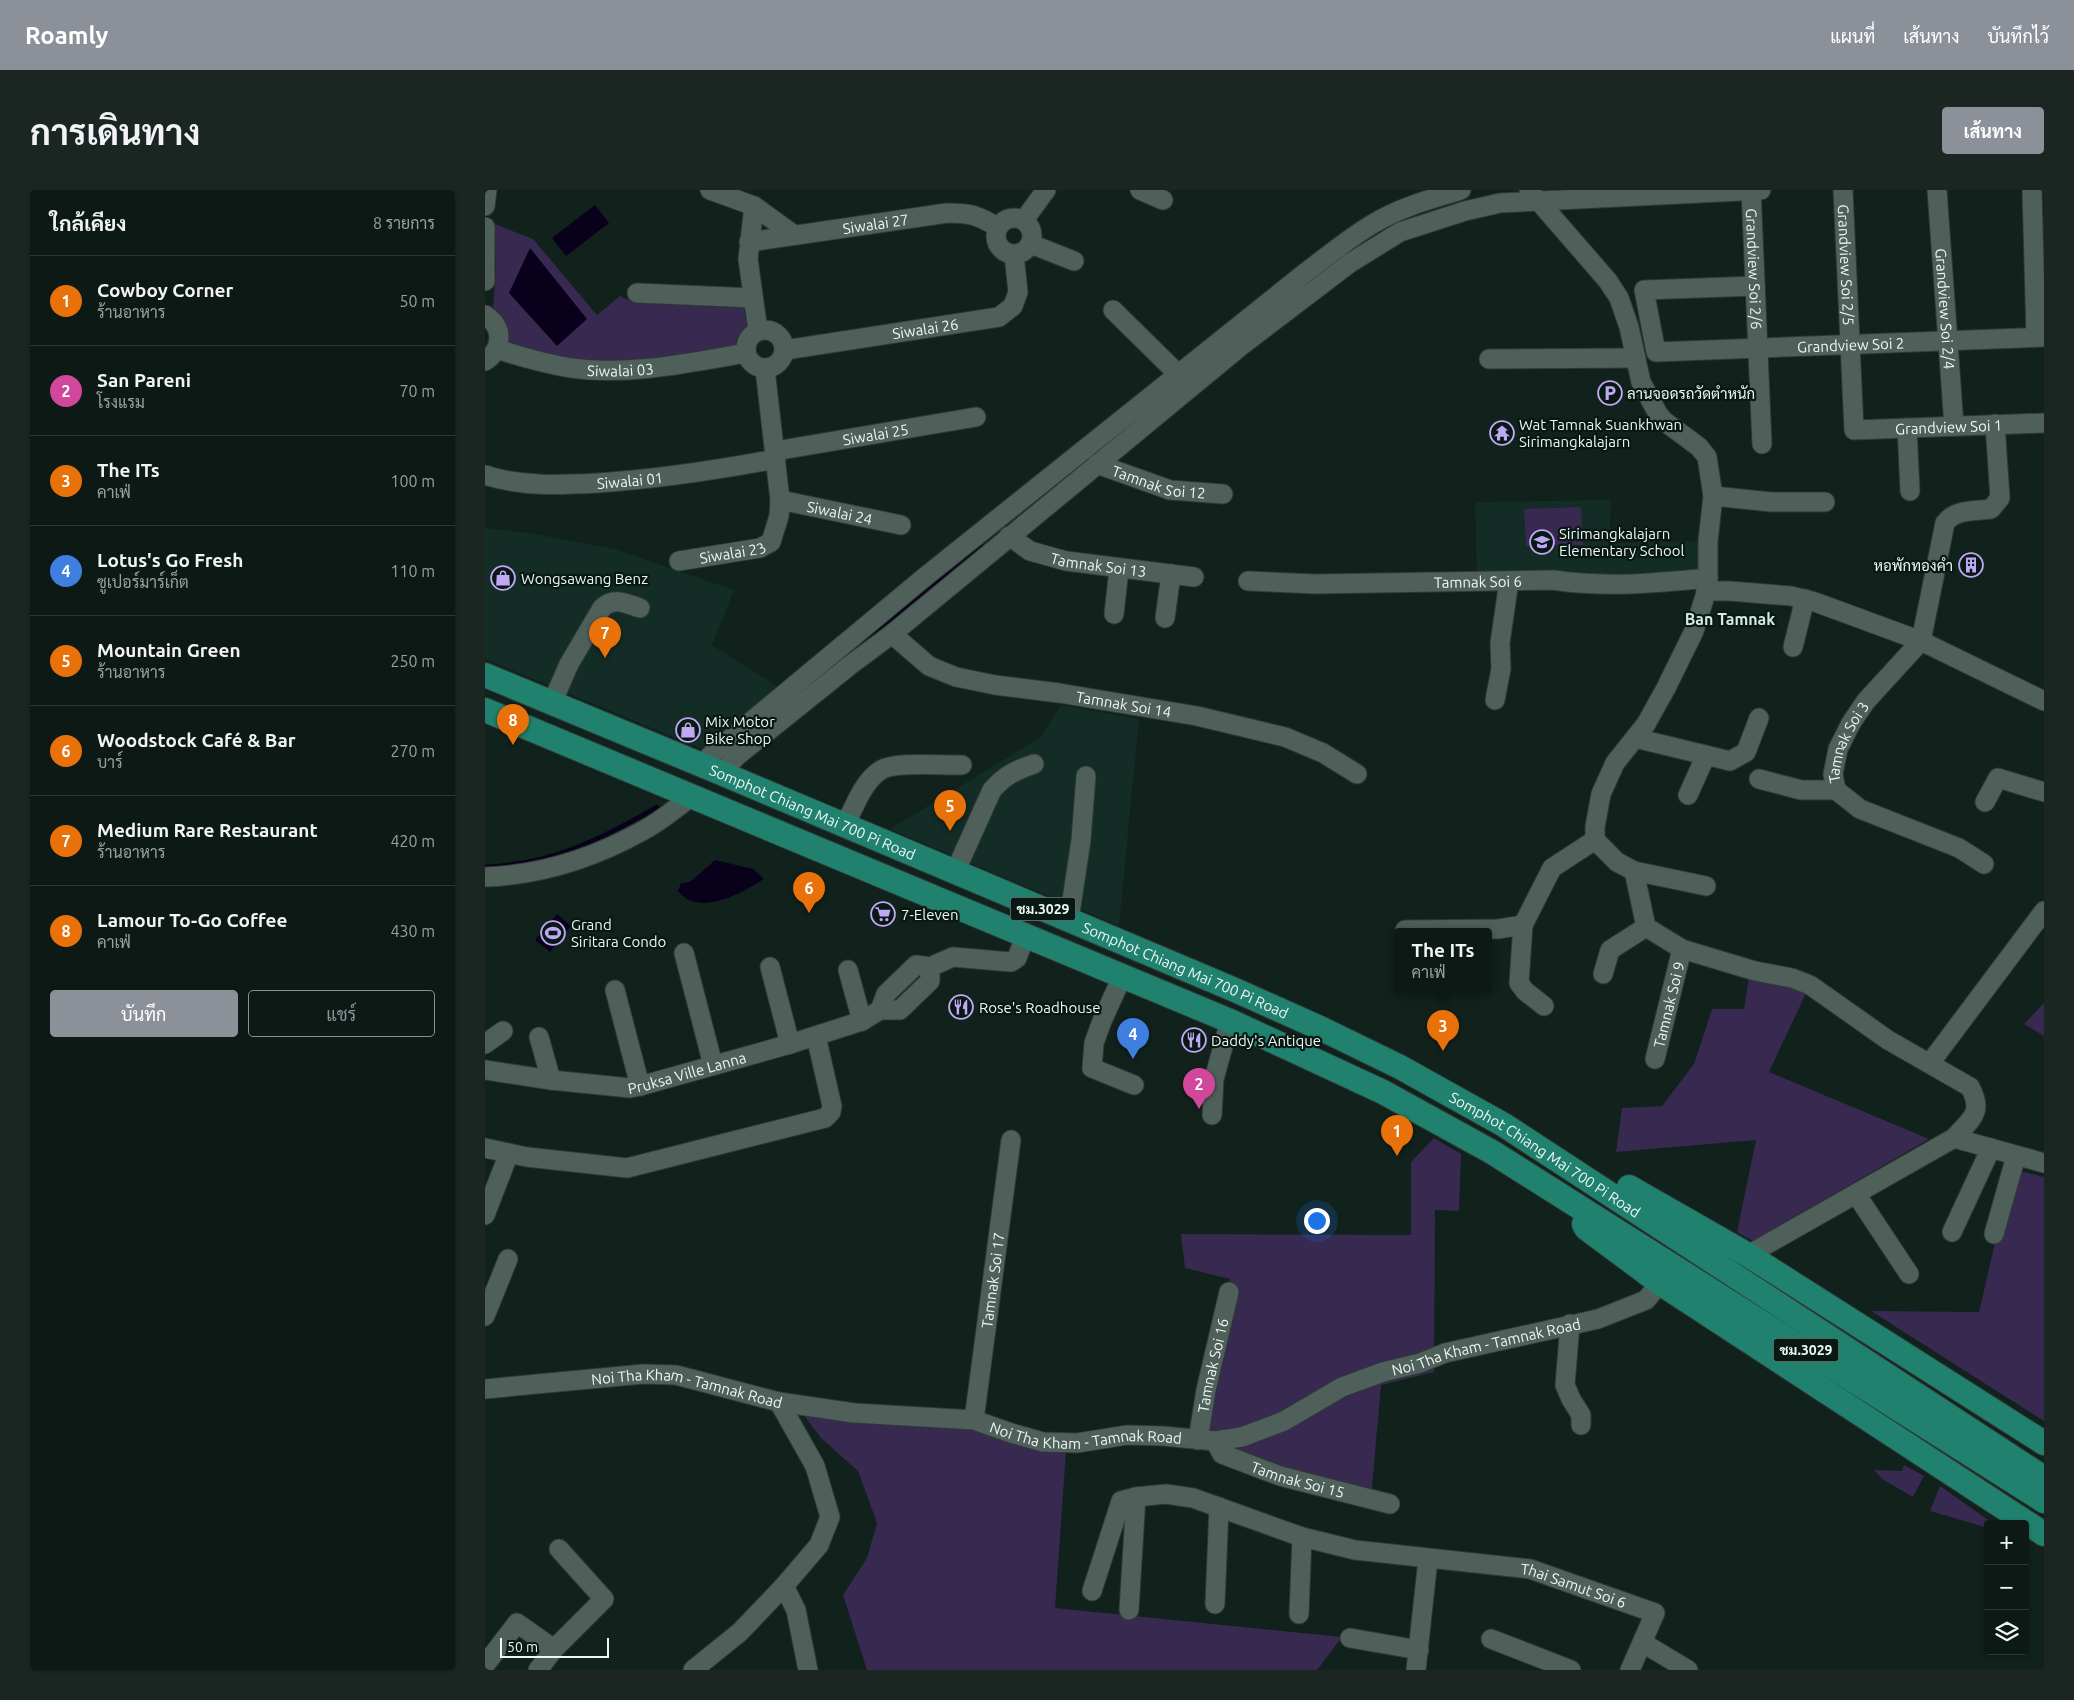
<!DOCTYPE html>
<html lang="th">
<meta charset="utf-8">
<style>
body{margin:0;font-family:Ubuntu,Sarabun,sans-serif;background:#1b2622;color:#f1f3f6}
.controls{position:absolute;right:15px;bottom:15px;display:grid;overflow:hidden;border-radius:5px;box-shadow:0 1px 4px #0004}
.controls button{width:45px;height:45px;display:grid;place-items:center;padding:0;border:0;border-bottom:1px solid #2d3834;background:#0d1915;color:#f1f3f6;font:25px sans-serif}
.scale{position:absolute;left:15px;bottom:12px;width:109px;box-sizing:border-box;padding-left:5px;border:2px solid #edf7f3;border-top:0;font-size:14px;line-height:18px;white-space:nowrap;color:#edf7f3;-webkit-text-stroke:4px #081813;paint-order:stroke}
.you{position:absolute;left:831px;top:1030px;width:18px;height:18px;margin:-12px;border:4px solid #fff;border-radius:50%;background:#1a73e8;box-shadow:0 0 0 8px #1a73e833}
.badge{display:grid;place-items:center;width:32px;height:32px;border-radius:50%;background:#8c9099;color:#fff;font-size:16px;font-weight:700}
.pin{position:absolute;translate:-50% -41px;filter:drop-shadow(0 1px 2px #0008)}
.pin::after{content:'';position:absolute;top:26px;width:18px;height:15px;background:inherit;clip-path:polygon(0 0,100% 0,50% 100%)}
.popup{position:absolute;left:909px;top:738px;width:98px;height:65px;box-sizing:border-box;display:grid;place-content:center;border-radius:5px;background:#0d1915;filter:drop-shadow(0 1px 4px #0005);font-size:16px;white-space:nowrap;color:#9aa0a0}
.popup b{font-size:19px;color:#f1f3f6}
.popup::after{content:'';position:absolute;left:50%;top:100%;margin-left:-10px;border:10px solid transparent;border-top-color:#0d1915}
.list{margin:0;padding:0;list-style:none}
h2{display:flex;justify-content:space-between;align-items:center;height:65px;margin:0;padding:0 20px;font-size:21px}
h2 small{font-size:16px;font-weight:400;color:#9aa0a0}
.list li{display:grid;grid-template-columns:32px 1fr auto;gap:15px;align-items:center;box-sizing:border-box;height:90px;padding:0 20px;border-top:1px solid #2d3834}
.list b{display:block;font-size:19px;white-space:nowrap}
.list p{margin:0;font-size:16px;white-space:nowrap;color:#9aa0a0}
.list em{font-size:16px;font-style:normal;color:#9aa0a0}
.actions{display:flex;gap:10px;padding:15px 20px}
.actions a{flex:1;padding:11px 0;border:1px solid #8c9099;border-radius:5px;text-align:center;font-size:18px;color:#8c9099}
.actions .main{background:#8c9099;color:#fff}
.icon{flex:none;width:28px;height:28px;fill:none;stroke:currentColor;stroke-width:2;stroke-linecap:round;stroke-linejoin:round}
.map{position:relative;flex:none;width:1559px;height:1480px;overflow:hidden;border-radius:5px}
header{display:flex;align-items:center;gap:30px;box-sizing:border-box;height:70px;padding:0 25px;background:#8c9099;color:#fff}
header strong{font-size:24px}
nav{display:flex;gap:28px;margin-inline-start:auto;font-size:18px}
.intro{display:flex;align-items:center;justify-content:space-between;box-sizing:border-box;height:120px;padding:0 30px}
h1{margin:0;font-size:35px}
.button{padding:12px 22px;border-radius:5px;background:#8c9099;color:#fff;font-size:18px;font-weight:700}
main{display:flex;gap:30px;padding:0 30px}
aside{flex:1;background:#0d1915;border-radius:5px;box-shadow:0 1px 4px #0004}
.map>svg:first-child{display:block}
.built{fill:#132c25}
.green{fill:#372950}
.water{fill:#09001c}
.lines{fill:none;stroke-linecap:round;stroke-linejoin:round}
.stream{stroke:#09001c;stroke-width:4.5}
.minor-casing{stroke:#303a36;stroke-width:21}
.major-casing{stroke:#303a36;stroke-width:26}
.minor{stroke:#4f605a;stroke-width:19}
.major{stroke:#20826e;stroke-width:24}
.labels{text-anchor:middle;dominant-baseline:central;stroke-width:4.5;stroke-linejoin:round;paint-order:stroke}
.shield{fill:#081813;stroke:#a8b4b0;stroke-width:1}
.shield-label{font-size:14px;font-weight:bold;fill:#edf7f3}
.street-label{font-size:15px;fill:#edf7f3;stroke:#081813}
.poi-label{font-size:15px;fill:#edf7f3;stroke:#081813;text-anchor:start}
.neighbourhood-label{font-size:16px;font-weight:bold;fill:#d4e9e1;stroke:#081813}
</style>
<header>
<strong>Roamly</strong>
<nav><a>แผนที่</a><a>เส้นทาง</a><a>บันทึกไว้</a></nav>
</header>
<div class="intro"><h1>การเดินทาง</h1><a class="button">เส้นทาง</a></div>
<main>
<aside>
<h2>ใกล้เคียง<small>8 รายการ</small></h2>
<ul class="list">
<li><span class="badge" style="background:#e8710a">1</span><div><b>Cowboy Corner</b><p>ร้านอาหาร</p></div><em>50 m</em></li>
<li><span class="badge" style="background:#d1479c">2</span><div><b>San Pareni</b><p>โรงแรม</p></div><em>70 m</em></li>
<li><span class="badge" style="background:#e8710a">3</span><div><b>The ITs</b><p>คาเฟ่</p></div><em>100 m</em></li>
<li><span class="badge" style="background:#3f7fe0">4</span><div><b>Lotus's Go Fresh</b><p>ซูเปอร์มาร์เก็ต</p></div><em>110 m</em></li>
<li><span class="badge" style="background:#e8710a">5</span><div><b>Mountain Green</b><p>ร้านอาหาร</p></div><em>250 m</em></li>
<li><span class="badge" style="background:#e8710a">6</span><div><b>Woodstock Café &amp; Bar</b><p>บาร์</p></div><em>270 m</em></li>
<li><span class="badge" style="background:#e8710a">7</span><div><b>Medium Rare Restaurant</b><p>ร้านอาหาร</p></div><em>420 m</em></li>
<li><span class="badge" style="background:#e8710a">8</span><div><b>Lamour To-Go Coffee</b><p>คาเฟ่</p></div><em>430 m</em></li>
</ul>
<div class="actions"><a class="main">บันทึก</a><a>แชร์</a></div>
</aside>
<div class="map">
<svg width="1559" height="1480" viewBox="0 0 1559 1480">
<rect width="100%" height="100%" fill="#11211c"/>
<!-- built -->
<g class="built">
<polygon points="1126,310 1124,353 1223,351 1219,391 992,392 990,312"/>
<polygon points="0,338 44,343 130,359 249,400 227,455 293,497 222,561 0,469"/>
<polygon points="576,515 654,529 634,736 405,639 556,547"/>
</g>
<!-- green -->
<g class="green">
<path d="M10 34 48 49 112 125 135 106 150 113 259 118 262 137 254 145 250 155C197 164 141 176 87 168 66 165 44 159 24 153 23 137 20 128 8 118L11 82Z"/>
<polygon points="1096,317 1098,355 1041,356 1039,319"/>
<polygon points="1264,788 1322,801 1284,882 1444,949 1268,1051 1252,1042 1271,950 1131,962 1137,918 1177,916 1209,874 1227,819 1259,819"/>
<polygon points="1559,813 1559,846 1539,834"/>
<polygon points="949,948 976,964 974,1021 950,1020 949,1182 896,1195 886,1308 737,1266 720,1243 745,1089 700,1078 696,1044 926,1045 926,972"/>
<polygon points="1527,979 1559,987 1559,1231 1386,1121 1494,1122"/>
<polygon points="315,1220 482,1236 581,1261 570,1418 857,1447 832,1480 382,1480 358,1405 382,1368 392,1333 373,1281 336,1248"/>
<polygon points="1419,1275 1439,1286 1428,1307 1397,1289 1389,1280 1417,1281"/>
<polygon points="1455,1296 1509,1334 1503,1334 1503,1338 1445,1321"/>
</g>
<!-- water -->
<g class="water">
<polygon points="110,15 124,33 81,66 67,48"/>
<polygon points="45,58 102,129 72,156 24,103"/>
<path d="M230 670 268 679 279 689C257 703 214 728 193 701L196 693 205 692Z"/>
<polygon points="72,724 86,736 65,762 50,750"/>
</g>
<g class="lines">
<!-- stream -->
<g class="stream">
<polyline points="871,59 888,47 898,43"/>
<polyline points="308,508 498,357"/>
<path d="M0 677C66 674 115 650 172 617"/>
</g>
<!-- minor casing -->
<g class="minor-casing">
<g id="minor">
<polyline points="225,0 269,16 309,45"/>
<polyline points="655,0 678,10"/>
<path d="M1044 0 1123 91 1134 108 1144 137 1156 192 1173 224 1179 231 1214 257 1222 267 1228 306 1223 351V388L1220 406 1209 441 1181 498 1161 534 1130 573 1116 604 1110 637V650L1132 672 1149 681 1161 737 1197 759 1270 781 1307 788 1325 795 1403 850 1485 897C1499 923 1486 929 1469 948L1263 1065"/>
<path id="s1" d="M1266 0 1277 254"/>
<path id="s2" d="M1358 0 1369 240 1559 233"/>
<path id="s3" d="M1452 0 1469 236"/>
<polyline points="1547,0 1551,147"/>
<polyline points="0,16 2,0"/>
<polyline points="269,16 263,69 273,141"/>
<circle cx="529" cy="46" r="18"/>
<polyline points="539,30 561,0"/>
<polyline points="0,37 0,91"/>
<path id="s4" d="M264 52 462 23C485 23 493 25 512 37"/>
<polyline points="546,54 589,71"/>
<path id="s5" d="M1270 96 1159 100 1171 162 1559 147"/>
<polyline points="152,103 268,108"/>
<polyline points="628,120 693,184"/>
<path d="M0 125C19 137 18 159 0 171"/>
<circle cx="280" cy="159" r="19"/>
<path id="s6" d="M12 159C36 167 61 174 86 178 144 186 204 173 261 163"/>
<path id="s7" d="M300 160 514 127 528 116 533 102 529 65"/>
<polyline points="1004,169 1151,168"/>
<polyline points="1422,238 1425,301"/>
<path id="s8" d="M290 261 491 227"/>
<path id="s9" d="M612 274 685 300 738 304"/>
<path id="s10" d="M0 285C37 297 75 295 113 293 173 289 232 280 291 269"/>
<polyline points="1228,306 1286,312 1340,312"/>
<path id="s11" d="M295 310 416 335"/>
<path id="s12" d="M524 346 545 361 581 371 709 387"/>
<path id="s13" d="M194 371 275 358 286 352 294 326 295 310 280 179"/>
<path id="s14" d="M763 391 830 394 1068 390C1121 398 1171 393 1223 388"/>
<polyline points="1221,401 1245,401 1306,406 1330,412 1436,451 1559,511"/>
<polyline points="629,424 634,379"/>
<polyline points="680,428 686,384"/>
<path id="s15" d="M407 444 444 476 471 487 510 495 574 503 712 526 800 547 838 563 872 584"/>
<polyline points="1308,457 1320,409"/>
<polyline points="1010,510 1016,479 1015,453 1024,391"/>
<path d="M67 513 84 474 117 418C129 406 142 414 155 418"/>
<polyline points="1150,548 1245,571 1261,562 1274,528"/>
<path d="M216 575 228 563 441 386 820 83C841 67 863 49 886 35 913 18 945 9 976 0"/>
<polyline points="236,583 252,566 364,476 407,444 756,156 865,73 915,42 980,21 1015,13 1276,0"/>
<polyline points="1274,589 1316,600 1351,600"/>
<polyline points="1203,605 1221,565"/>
<polyline points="1500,612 1513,588 1559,602"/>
<path d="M360 635C369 618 378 591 396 580 411 571 458 576 477 575"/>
<path id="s16" d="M1499 674 1474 658 1375 619 1351 600 1348 584 1353 559 1366 533 1381 511 1436 451 1460 333C1470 319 1491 321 1506 319L1515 308 1510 234"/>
<polyline points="1149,681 1221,696"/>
<path d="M470 682 507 600C519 586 531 580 549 574"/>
<path d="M0 687C56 685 111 667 159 640 176 631 191 618 206 607"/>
<polyline points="584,730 596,650 601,586"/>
<polyline points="1038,735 1034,793 1040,801 1059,816"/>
<polyline points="920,740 1013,739 1038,735 1067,678 1110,650"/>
<polyline points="199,763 228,875"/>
<polyline points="285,777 305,854"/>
<polyline points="445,777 468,767 526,772 532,768 540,747"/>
<polyline points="363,780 377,831"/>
<polyline points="1118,784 1125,760 1161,737"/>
<polyline points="637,787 617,831 609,853 607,878 649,895"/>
<polyline points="130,800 155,896"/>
<polyline points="395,820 401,804 431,775 445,777"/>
<polyline points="54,847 66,890"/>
<polyline points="0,854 18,841"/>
<path id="s17" d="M1170 869 1197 759"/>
<polyline points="1445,873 1559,721"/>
<path id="s18" d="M0 880 66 890 145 898 155 896 305 854 377 831 395 820H415L445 791V777"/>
<polyline points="727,925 729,889 745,831"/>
<polyline points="1469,948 1559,973"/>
<polyline points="0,958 42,967 142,978 340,928 346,922 347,916 331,846"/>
<polyline points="1371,1004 1424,1084"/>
<polyline points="0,1025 24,963"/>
<polyline points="1467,1042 1506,958"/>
<polyline points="1509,1044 1531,966"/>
<polyline points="0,1126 23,1069"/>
<polyline points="1085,1134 1080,1195 1086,1209 1096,1225 1096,1235"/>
<path id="s19" d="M0 1199 158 1184 191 1185 294 1212 369 1223 489 1230 526 1243 558 1252 592 1253 642 1245 678 1246 730 1251 757 1247 799 1231 857 1197 898 1182 935 1173 960 1163 1113 1129 1161 1110 1175 1093"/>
<path id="s20" d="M489 1230 526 950"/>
<path id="s21" d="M713 1250 721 1200 744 1102"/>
<path id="s22" d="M730 1251 737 1264 795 1286 905 1314"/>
<path id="s23" d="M651 1307 681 1304 708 1308 817 1347 870 1360 1045 1379 1170 1423 1145 1480"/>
<polyline points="299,1396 311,1420 323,1480"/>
<polyline points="607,1401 636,1311 651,1307 644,1420"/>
<polyline points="730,1414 734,1317"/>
<polyline points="814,1424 817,1347"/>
<polyline points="865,1448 934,1460"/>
<polyline points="1006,1449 1086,1480"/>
<polyline points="1158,1453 1203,1480"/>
<polyline points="0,1475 32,1433 69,1459"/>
<polyline points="53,1480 69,1459 119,1409 74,1359"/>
<polyline points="208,1480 255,1442 299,1396 334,1355 345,1327 330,1276 294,1212"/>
<polyline points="931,1480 943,1369"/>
</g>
</g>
<!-- major casing -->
<g class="major-casing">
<g id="major">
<path id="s24" d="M0 485 236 583 750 800 835 838 915 877 1019 935 1559 1288"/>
<polyline points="0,520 745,831 898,902 1007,962 1559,1311"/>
<polyline points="1144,997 1263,1065 1559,1253"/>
<polyline points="1099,1034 1101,1038 1175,1093 1559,1344"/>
</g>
</g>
<!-- minor -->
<use href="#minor" class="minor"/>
<!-- major -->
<use href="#major" class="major"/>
</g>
<!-- icons -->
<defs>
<g id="parking-ring" transform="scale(1.25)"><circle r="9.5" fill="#081813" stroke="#c0a8f4" stroke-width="1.5"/><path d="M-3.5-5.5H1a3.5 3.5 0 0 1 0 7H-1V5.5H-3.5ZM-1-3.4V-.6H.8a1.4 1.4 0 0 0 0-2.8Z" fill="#c0a8f4"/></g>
<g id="temple-ring" transform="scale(1.25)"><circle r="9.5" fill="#081813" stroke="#c0a8f4" stroke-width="1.5"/><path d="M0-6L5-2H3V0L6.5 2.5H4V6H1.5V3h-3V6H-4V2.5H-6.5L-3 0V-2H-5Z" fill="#c0a8f4"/></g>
<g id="school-ring" transform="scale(1.25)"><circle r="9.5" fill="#081813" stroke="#c0a8f4" stroke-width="1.5"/><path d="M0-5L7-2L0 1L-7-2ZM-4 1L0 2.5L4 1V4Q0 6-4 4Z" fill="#c0a8f4"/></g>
<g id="building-ring" transform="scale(1.25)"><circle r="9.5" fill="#081813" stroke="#c0a8f4" stroke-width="1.5"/><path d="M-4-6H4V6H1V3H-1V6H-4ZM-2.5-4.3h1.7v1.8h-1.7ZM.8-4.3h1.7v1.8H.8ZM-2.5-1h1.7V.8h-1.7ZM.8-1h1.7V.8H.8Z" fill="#c0a8f4"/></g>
<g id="shop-ring" transform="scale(1.25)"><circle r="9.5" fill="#081813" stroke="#c0a8f4" stroke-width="1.5"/><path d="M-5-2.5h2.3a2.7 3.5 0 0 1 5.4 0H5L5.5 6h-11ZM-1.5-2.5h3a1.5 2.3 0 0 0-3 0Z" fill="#c0a8f4"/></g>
<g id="supermarket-ring" transform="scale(1.25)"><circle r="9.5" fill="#081813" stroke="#c0a8f4" stroke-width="1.5"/><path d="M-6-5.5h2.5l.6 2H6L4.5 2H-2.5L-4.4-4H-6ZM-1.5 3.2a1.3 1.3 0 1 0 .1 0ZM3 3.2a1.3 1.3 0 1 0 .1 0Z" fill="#c0a8f4"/></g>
<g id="stadium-ring" transform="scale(1.25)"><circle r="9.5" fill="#081813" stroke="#c0a8f4" stroke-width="1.5"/><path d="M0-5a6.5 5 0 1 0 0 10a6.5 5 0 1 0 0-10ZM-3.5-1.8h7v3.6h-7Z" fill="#c0a8f4"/></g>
<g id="restaurant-ring" transform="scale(1.25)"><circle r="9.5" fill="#081813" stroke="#c0a8f4" stroke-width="1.5"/><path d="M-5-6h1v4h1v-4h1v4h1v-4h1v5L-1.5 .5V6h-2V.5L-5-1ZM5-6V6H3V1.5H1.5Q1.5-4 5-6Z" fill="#c0a8f4"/></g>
</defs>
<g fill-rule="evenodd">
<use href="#parking-ring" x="1125" y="203"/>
<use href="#temple-ring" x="1017" y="243"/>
<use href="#school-ring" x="1057" y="352"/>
<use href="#building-ring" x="1486" y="375"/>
<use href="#shop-ring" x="18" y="388"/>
<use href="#shop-ring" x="203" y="540"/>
<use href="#supermarket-ring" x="398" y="724"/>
<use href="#stadium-ring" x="68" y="743"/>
<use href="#restaurant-ring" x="476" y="817"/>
<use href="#restaurant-ring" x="709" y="850"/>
</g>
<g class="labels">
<!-- shield labels -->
<g class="shield">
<rect x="525.5" y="707.5" width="65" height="23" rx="4"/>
<rect x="1288.5" y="1148.5" width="65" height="23" rx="4"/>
</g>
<g class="shield-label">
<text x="558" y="719">ชม.3029</text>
<text x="1321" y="1160">ชม.3029</text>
</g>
<!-- street labels -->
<g class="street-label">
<text stroke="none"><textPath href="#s4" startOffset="128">Siwalai 27</textPath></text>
<text stroke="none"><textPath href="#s2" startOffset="75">Grandview Soi 2/5</textPath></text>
<text stroke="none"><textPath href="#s1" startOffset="79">Grandview Soi 2/6</textPath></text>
<text stroke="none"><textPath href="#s3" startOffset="119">Grandview Soi 2/4</textPath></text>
<text stroke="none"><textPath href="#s7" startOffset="142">Siwalai 26</textPath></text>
<text stroke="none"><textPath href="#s5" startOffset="369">Grandview Soi 2</textPath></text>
<text stroke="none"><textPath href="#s6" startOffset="126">Siwalai 03</textPath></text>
<text stroke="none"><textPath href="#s2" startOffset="335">Grandview Soi 1</textPath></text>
<text stroke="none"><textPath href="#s8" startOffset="102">Siwalai 25</textPath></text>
<text stroke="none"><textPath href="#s10" startOffset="146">Siwalai 01</textPath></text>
<text stroke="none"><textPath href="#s9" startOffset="65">Tamnak Soi 12</textPath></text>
<text stroke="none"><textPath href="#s11" startOffset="61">Siwalai 24</textPath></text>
<text stroke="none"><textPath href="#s13" startOffset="54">Siwalai 23</textPath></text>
<text stroke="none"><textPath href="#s12" startOffset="96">Tamnak Soi 13</textPath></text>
<text stroke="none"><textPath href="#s14" startOffset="230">Tamnak Soi 6</textPath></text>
<text stroke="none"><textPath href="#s15" startOffset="248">Tamnak Soi 14</textPath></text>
<text stroke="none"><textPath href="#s16" startOffset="218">Tamnak Soi 3</textPath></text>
<text stroke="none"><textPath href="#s24" startOffset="355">Somphot Chiang Mai 700 Pi Road</textPath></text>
<text stroke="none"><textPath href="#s24" startOffset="760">Somphot Chiang Mai 700 Pi Road</textPath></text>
<text stroke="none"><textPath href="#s17" startOffset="56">Tamnak Soi 9</textPath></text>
<text stroke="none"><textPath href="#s18" startOffset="205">Pruksa Ville Lanna</textPath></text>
<text stroke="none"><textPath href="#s24" startOffset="1165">Somphot Chiang Mai 700 Pi Road</textPath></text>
<text stroke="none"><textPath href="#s20" startOffset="141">Tamnak Soi 17</textPath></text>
<text stroke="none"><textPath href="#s19" startOffset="1029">Noi Tha Kham - Tamnak Road</textPath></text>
<text stroke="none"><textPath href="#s21" startOffset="76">Tamnak Soi 16</textPath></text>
<text stroke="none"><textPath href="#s19" startOffset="204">Noi Tha Kham - Tamnak Road</textPath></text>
<text stroke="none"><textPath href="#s19" startOffset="609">Noi Tha Kham - Tamnak Road</textPath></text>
<text stroke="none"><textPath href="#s22" startOffset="95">Tamnak Soi 15</textPath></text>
<text stroke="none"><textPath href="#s23" startOffset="450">Thai Samut Soi 6</textPath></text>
</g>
<!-- poi labels -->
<g class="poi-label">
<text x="1142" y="203">ลานจอดรถวัดตำหนัก</text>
<text x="1034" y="234">Wat Tamnak Suankhwan<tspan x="1034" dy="17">Sirimangkalajarn</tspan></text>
<text x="1074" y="343">Sirimangkalajarn<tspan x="1074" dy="17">Elementary School</tspan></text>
<text x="1468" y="375" text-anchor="end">หอพักทองคำ</text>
<text x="36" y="388">Wongsawang Benz</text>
<text x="220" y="531">Mix Motor<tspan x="220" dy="17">Bike Shop</tspan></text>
<text x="416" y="724">7-Eleven</text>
<text x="86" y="734">Grand<tspan x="86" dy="17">Siritara Condo</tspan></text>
<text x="494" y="817">Rose's Roadhouse</text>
<text x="726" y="850">Daddy's Antique</text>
</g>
<!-- neighbourhood labels -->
<g class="neighbourhood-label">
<text x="1245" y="429">Ban Tamnak</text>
</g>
</g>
</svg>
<div class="controls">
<button>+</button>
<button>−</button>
<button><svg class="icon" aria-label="layers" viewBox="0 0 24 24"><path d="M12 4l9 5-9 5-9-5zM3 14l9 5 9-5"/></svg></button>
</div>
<div class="scale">50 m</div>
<div class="you"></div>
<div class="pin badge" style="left:912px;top:966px;background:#e8710a">1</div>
<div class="pin badge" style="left:714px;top:919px;background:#d1479c">2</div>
<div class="pin badge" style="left:958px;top:861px;background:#e8710a">3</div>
<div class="popup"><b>The ITs</b>คาเฟ่</div>
<div class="pin badge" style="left:648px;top:869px;background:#3f7fe0">4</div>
<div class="pin badge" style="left:465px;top:641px;background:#e8710a">5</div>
<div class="pin badge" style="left:324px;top:723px;background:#e8710a">6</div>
<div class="pin badge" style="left:120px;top:468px;background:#e8710a">7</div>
<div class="pin badge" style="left:28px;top:555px;background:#e8710a">8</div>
</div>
</main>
